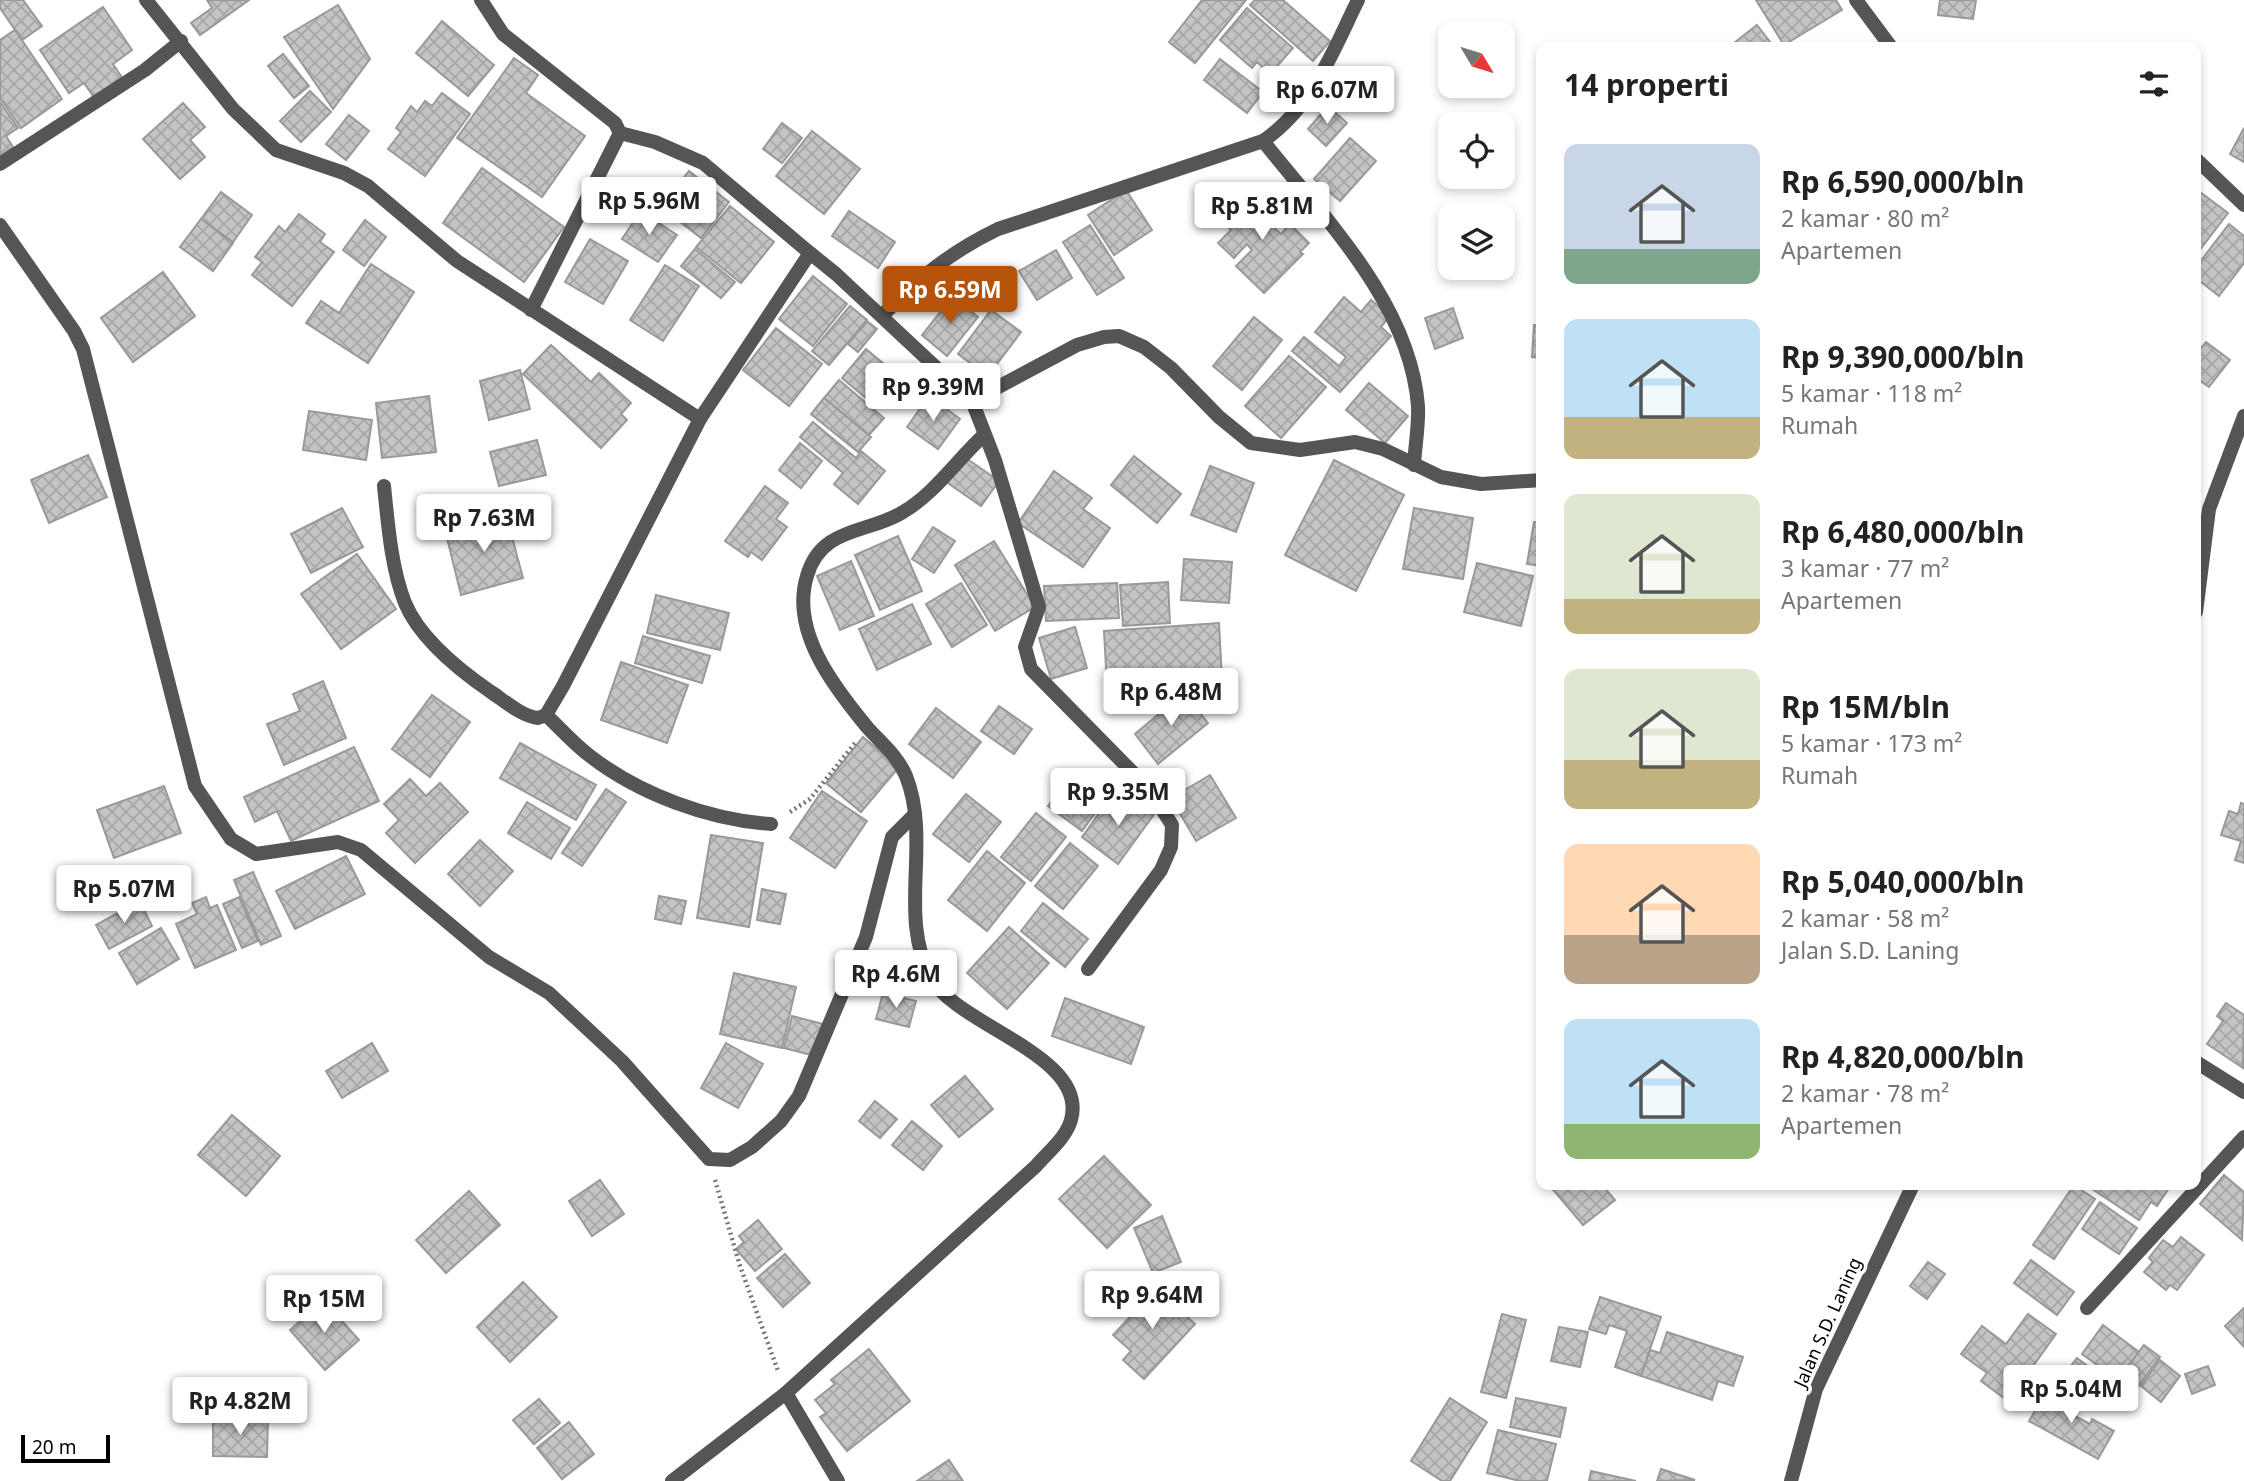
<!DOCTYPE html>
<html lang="id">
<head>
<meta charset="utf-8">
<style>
  body { margin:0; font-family:"Noto Sans",sans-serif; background:#f2f2f2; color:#222; height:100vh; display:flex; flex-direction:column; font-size:26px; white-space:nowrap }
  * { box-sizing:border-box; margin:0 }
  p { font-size:23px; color:#767676 }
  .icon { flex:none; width:38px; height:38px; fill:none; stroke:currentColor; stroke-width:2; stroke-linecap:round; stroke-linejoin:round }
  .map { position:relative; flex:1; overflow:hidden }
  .details { position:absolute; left:1536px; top:42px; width:665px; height:1148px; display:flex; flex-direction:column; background:#fff; border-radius:14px; box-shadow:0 4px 10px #0003 }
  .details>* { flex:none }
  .needle { width:46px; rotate:128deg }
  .tools { position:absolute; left:1438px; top:21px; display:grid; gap:14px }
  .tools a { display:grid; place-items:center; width:77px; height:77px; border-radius:14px; background:#fff; box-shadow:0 4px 10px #0003; font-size:35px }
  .scale { position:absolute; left:21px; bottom:18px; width:89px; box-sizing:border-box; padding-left:7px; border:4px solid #000; border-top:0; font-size:19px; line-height:24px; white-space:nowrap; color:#000; -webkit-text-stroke:5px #fff; paint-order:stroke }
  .price { position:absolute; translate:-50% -60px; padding:0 16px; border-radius:7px; background:#fff; color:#222; font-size:23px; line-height:46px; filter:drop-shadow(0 2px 4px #0008) }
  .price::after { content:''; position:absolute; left:50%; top:42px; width:21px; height:16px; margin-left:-10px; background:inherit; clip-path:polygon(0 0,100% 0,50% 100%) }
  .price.active { background:#b45309; color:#fff }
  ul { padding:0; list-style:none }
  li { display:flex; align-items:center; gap:21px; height:175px; padding:0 28px }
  li span { display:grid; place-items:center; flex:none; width:196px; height:140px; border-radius:14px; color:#555 }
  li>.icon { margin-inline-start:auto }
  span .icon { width:84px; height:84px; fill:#fffc; stroke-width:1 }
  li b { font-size:30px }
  h2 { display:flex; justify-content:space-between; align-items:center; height:84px; padding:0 28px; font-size:30px }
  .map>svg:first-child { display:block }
  .building { fill:url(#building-cross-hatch); stroke:#999; stroke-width:2 }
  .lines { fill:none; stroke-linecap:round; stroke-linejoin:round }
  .path { stroke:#777; stroke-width:4.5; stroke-dasharray:2 3.5; stroke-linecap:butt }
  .minor { stroke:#555; stroke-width:14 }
  .labels { text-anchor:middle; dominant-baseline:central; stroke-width:7; stroke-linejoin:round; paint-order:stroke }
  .street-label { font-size:18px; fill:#000; stroke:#fff }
</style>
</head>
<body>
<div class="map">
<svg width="2244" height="1481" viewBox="0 0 2244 1481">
  <defs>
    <pattern id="building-cross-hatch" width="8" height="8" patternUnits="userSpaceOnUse" patternTransform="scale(1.75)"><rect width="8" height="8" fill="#c4c4c4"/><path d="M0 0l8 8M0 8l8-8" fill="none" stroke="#a7a7a7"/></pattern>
  </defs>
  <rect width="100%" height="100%" fill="#fff"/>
  <g class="building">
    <polygon points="0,0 23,0 42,26 22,40 0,8"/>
    <polygon points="207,0 249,0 200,35 191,23 212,8"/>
    <polygon points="1202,0 1246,0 1195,63 1169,42"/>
    <polygon points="1255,0 1283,0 1330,41 1313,61 1250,5"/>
    <polygon points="1756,0 1836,0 1842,10 1784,45"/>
    <polygon points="1940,0 1976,0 1973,19 1938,15"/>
    <polygon points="338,5 370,59 333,109 284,37"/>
    <polygon points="103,7 132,50 113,64 123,79 95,99 84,83 69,93 40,50"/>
    <polygon points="1247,8 1293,48 1270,74 1257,62 1252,68 1220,40"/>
    <polygon points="442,21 494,65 468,96 416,53"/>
    <polygon points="1757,25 1774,47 1729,47"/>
    <polygon points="15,30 62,99 21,128 0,98 0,40"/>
    <polygon points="283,54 309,86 294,98 268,66"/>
    <polygon points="514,58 538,75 526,93 585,136 542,197 457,138"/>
    <polygon points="1220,59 1263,92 1247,113 1204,80"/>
    <polygon points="310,91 331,112 301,142 280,121"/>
    <polygon points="442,93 470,114 425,176 388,149 401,132 396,128 411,106 417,112 425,101 432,106"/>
    <polygon points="0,102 18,128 6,136 13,147 0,156"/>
    <polygon points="183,103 205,127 190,140 205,157 180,179 143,139"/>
    <polygon points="1328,106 1347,123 1326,146 1308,129"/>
    <polygon points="349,115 369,131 346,160 326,144"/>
    <polygon points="782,123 802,138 782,163 763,149"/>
    <polygon points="2244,128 2244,162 2230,154"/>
    <polygon points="812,131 860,169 824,214 776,176"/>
    <polygon points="1350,138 1376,161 1340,201 1314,179"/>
    <polygon points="482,168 564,227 524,282 443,223"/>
    <polygon points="689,171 729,202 701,238 661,207"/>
    <polygon points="2196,189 2228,213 2196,255"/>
    <polygon points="1126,190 1152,230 1114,255 1088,215"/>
    <polygon points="221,192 252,215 233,242 201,219"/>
    <polygon points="1257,194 1281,216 1272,226 1281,234 1290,224 1309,243 1300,252 1303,254 1264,293 1236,266 1252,250 1247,244 1234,258 1218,243 1231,230 1222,221 1244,200 1248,203"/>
    <polygon points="730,206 774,242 741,283 696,247"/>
    <polygon points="641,211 677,235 658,262 622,239"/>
    <polygon points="849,211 895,242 878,268 832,236"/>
    <polygon points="299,214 325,234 320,242 334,252 292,306 252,275 262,262 255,257 279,226 285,232"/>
    <polygon points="201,219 233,243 213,271 180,247"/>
    <polygon points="365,220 386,237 364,266 343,250"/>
    <polygon points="2229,224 2244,236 2244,263 2219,296 2196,278 2196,267"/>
    <polygon points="1090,225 1124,278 1097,295 1063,242"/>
    <polygon points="590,239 628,261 603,304 565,282"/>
    <polygon points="695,249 735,282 721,298 681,266"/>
    <polygon points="1056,250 1072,278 1037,300 1019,271"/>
    <polygon points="371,264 414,292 368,363 306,323 321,301 339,313"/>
    <polygon points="665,265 699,286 663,341 630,320"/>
    <polygon points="163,272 195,316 133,362 101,318"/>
    <polygon points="813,276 847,304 813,346 779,319"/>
    <polygon points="953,296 978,317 947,356 922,335"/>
    <polygon points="1344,297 1361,312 1371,300 1390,316 1381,327 1391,336 1340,392 1292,351 1304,337 1339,366 1346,357 1315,332"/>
    <polygon points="850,306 867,320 829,365 812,351"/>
    <polygon points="1453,308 1463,338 1435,349 1425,318"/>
    <polygon points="991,310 1021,332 988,376 958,354"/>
    <polygon points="1254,317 1282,340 1242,390 1213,366"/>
    <polygon points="867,321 877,329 858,352 848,344"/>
    <polygon points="1534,325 1542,325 1542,358 1532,357"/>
    <polygon points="776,328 822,364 789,406 743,370"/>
    <polygon points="2206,342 2230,360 2209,387 2196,378 2196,354"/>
    <polygon points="551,345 591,382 599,373 631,403 621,414 627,420 601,448 523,374"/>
    <polygon points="866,349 896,374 872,403 842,378"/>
    <polygon points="1289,356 1326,387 1281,438 1245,406"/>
    <polygon points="520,370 530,409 489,420 480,381"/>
    <polygon points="839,380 884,418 869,435 824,398"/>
    <polygon points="1369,383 1408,416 1385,443 1346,410"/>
    <polygon points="429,396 436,452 382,458 376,403"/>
    <polygon points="929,396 960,419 938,449 907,427"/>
    <polygon points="824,398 871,437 858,452 811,414"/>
    <polygon points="309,411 372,420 366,460 303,450"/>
    <polygon points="813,422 856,458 861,451 885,471 858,504 834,484 843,473 800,437"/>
    <polygon points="537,440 546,475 499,486 490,452"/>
    <polygon points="800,443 822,461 801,488 779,470"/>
    <polygon points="88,455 107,497 49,523 31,480"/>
    <polygon points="963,456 999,481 981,506 945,481"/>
    <polygon points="1134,456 1181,494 1157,523 1111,485"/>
    <polygon points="1334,460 1404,495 1356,591 1285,555"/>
    <polygon points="1210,466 1254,483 1236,532 1191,515"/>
    <polygon points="1054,471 1092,498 1083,509 1110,528 1083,567 1018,523"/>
    <polygon points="765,486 788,503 776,519 787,527 762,560 751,552 748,557 725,541"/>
    <polygon points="342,508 363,547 311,573 291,534"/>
    <polygon points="485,508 490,527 508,522 523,578 461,595 447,538 467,533 462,514"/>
    <polygon points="1414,508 1473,518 1463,579 1403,569"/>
    <polygon points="1534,522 1542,523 1542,566 1527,564"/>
    <polygon points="933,527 955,541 934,573 912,559"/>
    <polygon points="898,536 922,591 880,610 855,555"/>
    <polygon points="994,541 1035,607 995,631 955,565"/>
    <polygon points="357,554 396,609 341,649 301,594"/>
    <polygon points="1184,559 1232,562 1229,603 1181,600"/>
    <polygon points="851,561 874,616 840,630 817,576"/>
    <polygon points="1477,563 1533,576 1521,626 1464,612"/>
    <polygon points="1168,582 1170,623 1123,626 1120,585"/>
    <polygon points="961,583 987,625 952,647 926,604"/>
    <polygon points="1117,583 1119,618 1046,621 1044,586"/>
    <polygon points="656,595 729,613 720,650 647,633"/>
    <polygon points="912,604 931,644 877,670 859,629"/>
    <polygon points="1219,623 1222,679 1107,686 1104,631"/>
    <polygon points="1075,627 1087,668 1051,679 1039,638"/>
    <polygon points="643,636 710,656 702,683 635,663"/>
    <polygon points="621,662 688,685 667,743 601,720"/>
    <polygon points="323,681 346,738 284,765 267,724 300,711 293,694"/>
    <polygon points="1184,693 1208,723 1158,764 1135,734"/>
    <polygon points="432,695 470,722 430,777 392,749"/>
    <polygon points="999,706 1032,729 1014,754 981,731"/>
    <polygon points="936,708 981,742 953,778 909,744"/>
    <polygon points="863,737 899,767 861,812 826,783"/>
    <polygon points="520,743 596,785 576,820 500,778"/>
    <polygon points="354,747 379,801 291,841 277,811 255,822 244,797"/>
    <polygon points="1074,771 1096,787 1089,798 1100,806 1082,831 1048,806"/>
    <polygon points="1210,775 1236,818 1196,841 1171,798"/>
    <polygon points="410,779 426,796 440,783 468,812 415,863 386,833 399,820 384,804"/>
    <polygon points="164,786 181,833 114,858 97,810"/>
    <polygon points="606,789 626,802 582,866 562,853"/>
    <polygon points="822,791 867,821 835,868 790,838"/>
    <polygon points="966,794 1001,822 969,862 933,834"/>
    <polygon points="1132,796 1155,813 1118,864 1082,837 1108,801 1121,810"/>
    <polygon points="527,802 570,828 551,859 508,833"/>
    <polygon points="2241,803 2244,804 2244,863 2235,860 2241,841 2221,835 2229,811 2238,814"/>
    <polygon points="1036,813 1066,837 1031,881 1001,857"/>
    <polygon points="711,835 763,843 749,927 697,918"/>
    <polygon points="480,840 513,871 480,906 448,874"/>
    <polygon points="1070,843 1098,866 1063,909 1035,886"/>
    <polygon points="987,851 1025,883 987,931 948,900"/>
    <polygon points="346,856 365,894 295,929 276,891"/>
    <polygon points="253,872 281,936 261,945 234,880"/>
    <polygon points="762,889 786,894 780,924 757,920"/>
    <polygon points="659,896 686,901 681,924 655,919"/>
    <polygon points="206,897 210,908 217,905 236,950 195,968 176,924 197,914 192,903"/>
    <polygon points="239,897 258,941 242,948 223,904"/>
    <polygon points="140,901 152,926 109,949 96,925"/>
    <polygon points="1043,903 1088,939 1065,967 1021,931"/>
    <polygon points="1009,927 1049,963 1007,1009 967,973"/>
    <polygon points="161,928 179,959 137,984 119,953"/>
    <polygon points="734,973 796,987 782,1048 720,1034"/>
    <polygon points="883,993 916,1001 909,1027 876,1019"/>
    <polygon points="1065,998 1144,1027 1131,1064 1052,1036"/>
    <polygon points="2226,1003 2244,1015 2243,1068 2207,1044 2223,1021 2217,1016"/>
    <polygon points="792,1016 823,1024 815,1056 784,1048"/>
    <polygon points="372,1043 388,1071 342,1098 326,1071"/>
    <polygon points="726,1043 763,1064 738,1108 701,1088"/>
    <polygon points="965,1076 993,1109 959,1137 931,1105"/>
    <polygon points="875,1101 897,1119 880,1138 859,1121"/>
    <polygon points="232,1115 280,1156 246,1196 198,1155"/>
    <polygon points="912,1121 942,1146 923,1170 892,1145"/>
    <polygon points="1104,1156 1151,1205 1107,1248 1059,1199"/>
    <polygon points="2224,1175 2244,1192 2242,1240 2200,1204"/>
    <polygon points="600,1180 624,1214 592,1236 569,1201"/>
    <polygon points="1549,1185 1602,1185 1615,1200 1583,1225"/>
    <polygon points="2074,1185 2095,1199 2054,1259 2033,1245"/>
    <polygon points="2094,1185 2164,1185 2169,1188 2157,1206 2151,1202 2139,1220 2092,1189"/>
    <polygon points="469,1191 500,1225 446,1273 416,1240"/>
    <polygon points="2100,1202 2137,1228 2119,1254 2082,1229"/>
    <polygon points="1162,1216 1181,1262 1153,1273 1134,1228"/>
    <polygon points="758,1220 782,1249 755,1271 736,1249 744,1242 739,1236"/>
    <polygon points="2181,1237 2204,1255 2177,1290 2170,1285 2166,1290 2144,1272 2153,1262 2149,1258 2163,1240 2173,1247"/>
    <polygon points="785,1254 810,1283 783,1307 757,1278"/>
    <polygon points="2031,1260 2074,1292 2057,1315 2014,1283"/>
    <polygon points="1928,1262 1945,1274 1927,1299 1910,1286"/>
    <polygon points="523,1282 557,1317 510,1362 477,1327"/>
    <polygon points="1151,1284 1195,1324 1144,1379 1123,1360 1131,1351 1113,1335 1130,1317 1125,1312"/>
    <polygon points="1600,1297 1661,1317 1641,1376 1615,1367 1627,1331 1609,1325 1606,1334 1589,1329"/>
    <polygon points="323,1300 359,1340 325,1370 290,1330"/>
    <polygon points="2244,1308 2244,1347 2225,1326"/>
    <polygon points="1502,1314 1526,1320 1506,1398 1481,1392"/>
    <polygon points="2028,1314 2056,1334 2008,1401 1981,1381 1987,1373 1961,1354 1982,1326 2006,1344"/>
    <polygon points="2103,1325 2139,1352 2118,1380 2082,1354"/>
    <polygon points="1559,1327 1588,1332 1580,1367 1551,1361"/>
    <polygon points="1667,1332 1743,1357 1733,1386 1718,1381 1712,1400 1641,1376 1650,1350 1660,1353"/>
    <polygon points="2144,1345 2160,1357 2134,1392 2118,1380"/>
    <polygon points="869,1349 910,1401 847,1451 820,1417 826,1413 815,1400 835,1384 831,1380"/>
    <polygon points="2077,1358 2114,1386 2102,1402 2064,1375"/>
    <polygon points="2160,1360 2180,1376 2161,1402 2141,1386"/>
    <polygon points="2208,1366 2215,1385 2192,1394 2185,1374"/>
    <polygon points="2047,1390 2074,1405 2069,1413 2090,1424 2092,1419 2114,1431 2098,1459 2029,1421"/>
    <polygon points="1450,1398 1487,1422 1450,1481 1442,1481 1411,1461"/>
    <polygon points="1516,1398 1566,1408 1560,1437 1510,1427"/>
    <polygon points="539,1399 560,1423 534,1444 513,1420"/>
    <polygon points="213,1417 268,1418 267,1457 213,1456"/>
    <polygon points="569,1422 594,1454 562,1479 537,1448"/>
    <polygon points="1498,1430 1556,1444 1547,1481 1520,1481 1487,1473"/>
    <polygon points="949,1460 963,1481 917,1481"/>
    <polygon points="1661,1469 1695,1480 1657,1481"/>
    <polygon points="1591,1471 1636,1481 1589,1481"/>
  </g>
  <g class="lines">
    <g class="path">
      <polyline points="790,812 810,799 855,743"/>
      <polyline points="715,1180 740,1266 778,1371"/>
    </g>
    <g class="minor">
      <path d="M146,0L233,109L276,150L344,173L368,186L457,261L700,419L563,686L546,715L538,718C521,716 505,701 491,692C459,670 420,639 405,603C391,567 388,524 384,486"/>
      <polyline points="481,0 503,34 615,123 620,133 531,310"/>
      <polyline points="1856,0 1891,47"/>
      <polyline points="620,133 655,142 703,163 810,253"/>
      <path d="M1263,141C1324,218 1410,303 1418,406C1419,425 1415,446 1414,465"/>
      <polyline points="2196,159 2244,205"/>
      <polyline points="0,164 145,70 181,41"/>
      <polyline points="0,225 74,331 83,349 195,786 231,839 256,854 338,842 361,850 489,957 549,993 622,1061 709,1159 730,1160 752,1147 781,1121 799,1096 866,937 892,837 915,814"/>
      <path d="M882,316C919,278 950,252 998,229L1263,141C1312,108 1333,51 1358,0"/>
      <polyline points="972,401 1077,345 1104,337 1119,336 1144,347 1171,368 1219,417 1251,443 1300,450 1355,442 1383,449 1441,477 1481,484 1542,480"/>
      <polyline points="700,419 810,253 836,274 972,401 995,460 1039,607 1025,647 1031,669 1149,789 1172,825 1171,847 1161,870 1088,969"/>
      <polyline points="2196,612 2209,509 2244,416"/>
      <path d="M546,715C560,728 574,744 590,756C639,794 709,820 771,824"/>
      <polyline points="2196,1062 2244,1092"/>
      <polyline points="2087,1308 2244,1137"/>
      <polyline points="786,1393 838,1481"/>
      <path d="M672,1481L786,1393L1036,1166C1048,1152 1066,1138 1071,1120C1089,1055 957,1026 931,978C897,915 932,842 906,776C897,755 881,743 867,727C834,687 790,631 807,576C821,526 868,534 903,512C934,494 957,460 983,436"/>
      <polyline points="1791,1481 1816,1389 1913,1185"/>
    </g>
  </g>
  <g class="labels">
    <g class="street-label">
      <text transform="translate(1827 1322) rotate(-66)">Jalan S.D. Laning</text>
    </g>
  </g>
</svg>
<div class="tools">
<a><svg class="needle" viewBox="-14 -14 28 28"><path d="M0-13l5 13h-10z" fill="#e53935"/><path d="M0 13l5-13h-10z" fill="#767676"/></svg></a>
<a><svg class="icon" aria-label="locate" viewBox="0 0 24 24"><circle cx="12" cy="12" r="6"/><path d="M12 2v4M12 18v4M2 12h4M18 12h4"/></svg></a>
<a><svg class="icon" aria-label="layers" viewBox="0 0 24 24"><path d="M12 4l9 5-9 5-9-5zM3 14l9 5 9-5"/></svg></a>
</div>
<div class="scale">20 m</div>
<b class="price" style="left:1327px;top:126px">Rp 6.07M</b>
<b class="price" style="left:649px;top:237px">Rp 5.96M</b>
<b class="price" style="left:1262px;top:242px">Rp 5.81M</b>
<b class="price active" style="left:950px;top:326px">Rp 6.59M</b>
<b class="price" style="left:933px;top:423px">Rp 9.39M</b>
<b class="price" style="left:484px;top:554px">Rp 7.63M</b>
<b class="price" style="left:1171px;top:728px">Rp 6.48M</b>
<b class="price" style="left:1118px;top:828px">Rp 9.35M</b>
<b class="price" style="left:124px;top:925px">Rp 5.07M</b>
<b class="price" style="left:896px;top:1010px">Rp 4.6M</b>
<b class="price" style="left:1152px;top:1331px">Rp 9.64M</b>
<b class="price" style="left:324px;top:1335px">Rp 15M</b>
<b class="price" style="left:2071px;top:1425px">Rp 5.04M</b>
<b class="price" style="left:240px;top:1437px">Rp 4.82M</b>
<section class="details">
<h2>14 properti<svg class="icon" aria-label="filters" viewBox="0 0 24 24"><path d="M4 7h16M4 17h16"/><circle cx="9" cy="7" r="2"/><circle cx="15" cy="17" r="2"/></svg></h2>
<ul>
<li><span style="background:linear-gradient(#c9d6e8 75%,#7fa58c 0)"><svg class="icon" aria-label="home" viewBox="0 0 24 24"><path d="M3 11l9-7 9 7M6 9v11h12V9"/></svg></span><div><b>Rp 6,590,000/bln</b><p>2 kamar · 80 m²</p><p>Apartemen</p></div></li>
<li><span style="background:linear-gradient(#bfe0f5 70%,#c2b280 0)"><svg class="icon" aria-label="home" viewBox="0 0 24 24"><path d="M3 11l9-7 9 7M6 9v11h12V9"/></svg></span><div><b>Rp 9,390,000/bln</b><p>5 kamar · 118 m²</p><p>Rumah</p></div></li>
<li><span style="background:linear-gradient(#dfe7d0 75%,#c2b280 0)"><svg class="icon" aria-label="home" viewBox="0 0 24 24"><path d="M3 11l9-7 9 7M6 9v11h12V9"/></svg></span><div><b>Rp 6,480,000/bln</b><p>3 kamar · 77 m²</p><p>Apartemen</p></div></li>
<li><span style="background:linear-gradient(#dfe7d0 65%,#c2b280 0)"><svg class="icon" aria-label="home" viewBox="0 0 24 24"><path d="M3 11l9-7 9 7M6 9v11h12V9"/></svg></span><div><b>Rp 15M/bln</b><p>5 kamar · 173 m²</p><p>Rumah</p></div></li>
<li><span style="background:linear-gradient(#ffd9b3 65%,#b9a48a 0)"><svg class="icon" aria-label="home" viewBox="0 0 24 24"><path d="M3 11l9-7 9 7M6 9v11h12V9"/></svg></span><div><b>Rp 5,040,000/bln</b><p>2 kamar · 58 m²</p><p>Jalan S.D. Laning</p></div></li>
<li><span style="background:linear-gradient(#bfe0f5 75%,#8fb573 0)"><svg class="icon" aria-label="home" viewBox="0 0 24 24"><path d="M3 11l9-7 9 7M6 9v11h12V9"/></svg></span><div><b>Rp 4,820,000/bln</b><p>2 kamar · 78 m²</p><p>Apartemen</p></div></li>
</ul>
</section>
</div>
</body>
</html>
